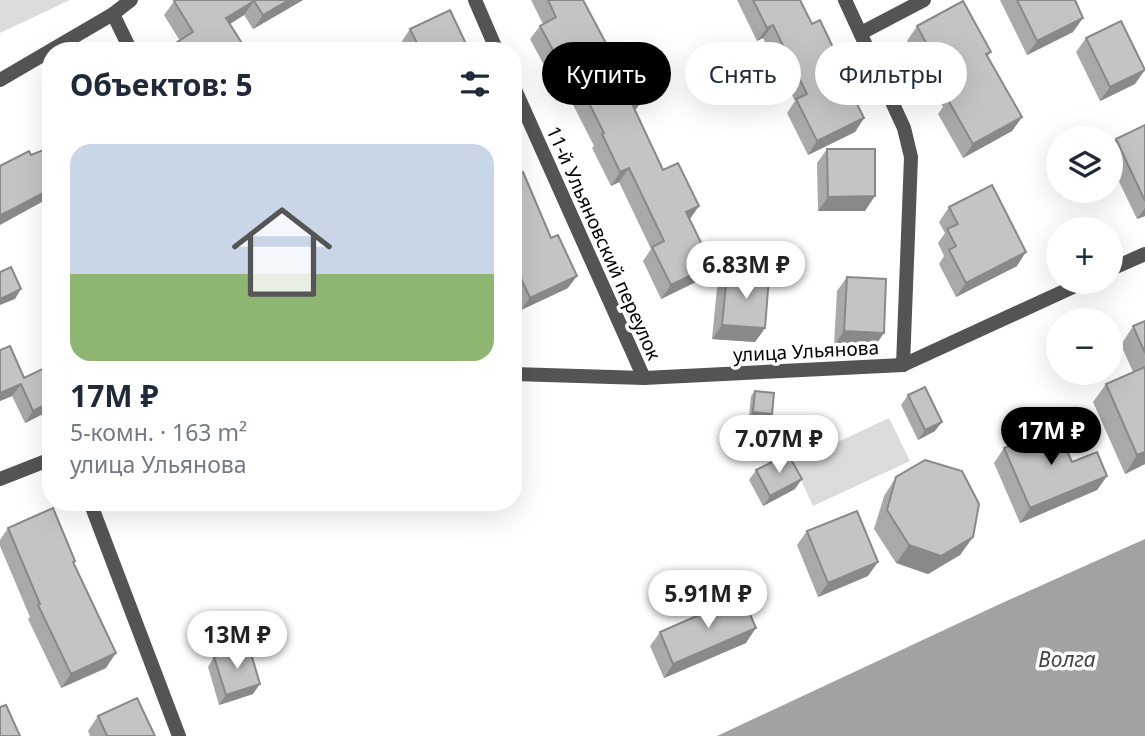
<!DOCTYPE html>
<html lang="ru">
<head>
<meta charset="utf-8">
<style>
  body { margin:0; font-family:"Noto Sans",sans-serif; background:#f2f2f3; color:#1f2937; height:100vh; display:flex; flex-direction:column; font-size:26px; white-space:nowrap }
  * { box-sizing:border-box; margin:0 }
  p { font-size:23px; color:#747a83 }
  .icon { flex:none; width:38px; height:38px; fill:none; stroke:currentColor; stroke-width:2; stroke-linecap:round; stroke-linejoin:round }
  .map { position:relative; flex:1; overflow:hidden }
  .panel { position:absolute; left:42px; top:42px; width:480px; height:469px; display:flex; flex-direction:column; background:#fff; border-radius:28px; box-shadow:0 7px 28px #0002 }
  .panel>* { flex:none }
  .guide { position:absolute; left:542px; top:42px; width:497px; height:63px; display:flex; gap:14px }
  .fabs { position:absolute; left:1046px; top:126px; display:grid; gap:14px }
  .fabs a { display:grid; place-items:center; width:77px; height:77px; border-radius:50%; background:#fff; box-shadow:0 7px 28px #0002; font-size:35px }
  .price { position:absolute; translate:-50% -60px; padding:0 16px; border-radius:24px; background:#fff; color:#222; font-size:23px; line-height:46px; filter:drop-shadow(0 2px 4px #0008) }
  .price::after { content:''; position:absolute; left:50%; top:42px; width:21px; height:16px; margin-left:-10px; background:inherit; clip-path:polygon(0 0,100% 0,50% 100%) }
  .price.on { background:#000; color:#fff }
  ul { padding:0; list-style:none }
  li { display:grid; align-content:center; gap:14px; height:371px; padding:0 28px }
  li+li { border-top:2px solid #e0e1e3 }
  li span { display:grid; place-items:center; height:217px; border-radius:21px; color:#555 }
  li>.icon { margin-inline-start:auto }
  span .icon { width:126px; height:126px; fill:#fffc; stroke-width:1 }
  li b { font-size:30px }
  h2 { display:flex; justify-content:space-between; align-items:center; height:84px; padding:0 28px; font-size:30px }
  .tag { padding:0 24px; border-radius:32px; background:#fff; box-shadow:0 7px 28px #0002; font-size:24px; line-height:63px }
  .tag.on { background:#000; color:#fff }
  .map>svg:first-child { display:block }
  .green { fill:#dbdbdb }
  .water { fill:#a2a2a2 }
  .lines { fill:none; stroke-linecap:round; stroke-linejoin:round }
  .minor { stroke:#545454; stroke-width:14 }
  .wall { fill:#a9a9a9 }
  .shaded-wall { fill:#898989 }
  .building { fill:#c4c4c4; stroke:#898989; stroke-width:2 }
  .labels { text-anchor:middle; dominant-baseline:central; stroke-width:7; stroke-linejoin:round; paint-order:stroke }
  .street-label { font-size:19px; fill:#000; stroke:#fff }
  .water-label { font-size:21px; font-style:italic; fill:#434343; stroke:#fff }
</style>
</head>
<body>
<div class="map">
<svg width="1145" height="736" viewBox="0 0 1145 736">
  <rect width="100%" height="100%" fill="#fff"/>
  <g class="green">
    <polygon points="0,0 70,0 0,33"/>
    <polygon points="889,418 910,461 813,506 793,463"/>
  </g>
  <polygon class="water" points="1145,539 1145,736 717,736 1002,603"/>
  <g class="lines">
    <g class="minor">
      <polyline points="475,0 497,51"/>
      <polyline points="845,0 904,128 911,157 903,365"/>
      <polyline points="113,14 131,51"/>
      <polyline points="861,33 924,0"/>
      <polyline points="0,80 113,14 131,0"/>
      <polyline points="513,85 644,378"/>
      <polyline points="1111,269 1145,254"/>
      <polyline points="513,374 644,378 903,365 1084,282"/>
      <polyline points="0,479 51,459"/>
      <polyline points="90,502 179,736"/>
    </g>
  </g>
  <g class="wall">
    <polygon points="175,0 303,0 253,29 244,15 230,24 245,48 243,51 170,51 174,44 180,41 164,15"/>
    <polygon points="531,0 583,0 663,170 699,206 690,219 702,279 661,299 643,261 651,249 619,182 611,186 592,148 594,146 559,77 552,80 530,39 540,26 543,24"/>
    <polygon points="737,0 800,0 812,24 840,62 838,66 864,118 855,132 808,155 787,113 795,101 763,38 757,41"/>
    <polygon points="1000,0 1075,0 1073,32 1027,55"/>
    <polygon points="917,26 991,52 988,56 1022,117 1012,131 963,158 938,114 943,107 907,41"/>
    <polygon points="410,29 464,51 407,51 402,41"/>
    <polygon points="1086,38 1135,84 1100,101 1076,52"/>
    <polygon points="1145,125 1145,216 1137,219 1111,165 1111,145 1116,139"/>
    <polygon points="827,149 865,211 818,211 817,163"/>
    <polygon points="513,174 568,288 521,310 513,291"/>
    <polygon points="949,207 1017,266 956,297 939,264 944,256 938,243 945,233 939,222"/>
    <polygon points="727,274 765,328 755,342 712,339 717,288"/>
    <polygon points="847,277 884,333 874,347 834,345 837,291"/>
    <polygon points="1145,321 1145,464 1125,474 1093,402 1106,384 1133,372 1121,345 1133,326"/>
    <polygon points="0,350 51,410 25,423 12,396 0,401"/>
    <polygon points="755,391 772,414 769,419 749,417 751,396"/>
    <polygon points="908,395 935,431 918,440 901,405"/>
    <polygon points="1004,448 1072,462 1107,476 1097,490 1020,523 994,463"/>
    <polygon points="756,470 795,489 763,506 749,480"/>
    <polygon points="896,477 973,537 960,555 928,574 896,563 874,529 884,496"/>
    <polygon points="8,528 75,561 74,563 106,668 61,688 28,619 30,617 0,546 0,540"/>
    <polygon points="807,531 868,576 818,597 797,545"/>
    <polygon points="660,632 746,643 664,678 650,646"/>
    <polygon points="214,657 253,694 219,705 208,667"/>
    <polygon points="98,716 155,736 90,736 88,731"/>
  </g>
  <g class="shaded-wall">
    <polygon points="289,0 303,0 253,29 263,15"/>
    <polygon points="254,1 244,15 216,33 226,18"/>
    <polygon points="1083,18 1073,32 1027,55 1037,41"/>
    <polygon points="773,25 763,38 757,41 767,28"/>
    <polygon points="569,63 559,77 552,80 562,67"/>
    <polygon points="1145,70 1135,84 1100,101 1110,87"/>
    <polygon points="644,98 634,112 632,104"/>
    <polygon points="1022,117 1012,131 963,158 973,144"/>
    <polygon points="864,118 855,132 808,155 817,141"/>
    <polygon points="629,168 619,182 611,186 620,172"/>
    <polygon points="51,189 51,197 0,225 0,215"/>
    <polygon points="875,196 865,211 818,211 828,197"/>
    <polygon points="699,206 689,220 686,212"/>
    <polygon points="1145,208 1145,216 1137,219"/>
    <polygon points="1026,252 1017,266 956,297 966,283"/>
    <polygon points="712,265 702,279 661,299 671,285"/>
    <polygon points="577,276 568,288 521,310 530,298"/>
    <polygon points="21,289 15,299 0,305 0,299"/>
    <polygon points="722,325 765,328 755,342 712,339"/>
    <polygon points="844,331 884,333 874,347 834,345"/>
    <polygon points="21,384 12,396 0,401 0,393"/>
    <polygon points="51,402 51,410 25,423 33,411"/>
    <polygon points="753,412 772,414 769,419 749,417"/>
    <polygon points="942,422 935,431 918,440 925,430"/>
    <polygon points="1145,452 1145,464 1125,474 1137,455"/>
    <polygon points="1107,476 1097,490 1020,523 1030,508"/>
    <polygon points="802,479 795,489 763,506 770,496"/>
    <polygon points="973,537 960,555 928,574 896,563 909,545"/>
    <polygon points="878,562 868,576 818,597 828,583"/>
    <polygon points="756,628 746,643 664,678 673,664"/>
    <polygon points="116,653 106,668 61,688 71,674"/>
    <polygon points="260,684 253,694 219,705 226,695"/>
  </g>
  <g class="building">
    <polygon points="175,0 289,0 263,15 254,1 226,18 245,48 241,51 179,51 174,44 193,32 174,1"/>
    <polygon points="548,0 583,0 617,64 625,61 644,98 632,104 663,170 678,163 699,206 686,212 712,265 671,285 652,247 664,241 629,168 620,172 602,134 604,133 569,63 562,67 540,26 556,17"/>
    <polygon points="753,0 800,0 812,24 820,20 840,62 837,64 864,118 817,141 796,99 807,94 773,25 767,28"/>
    <polygon points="1017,0 1075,0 1083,18 1037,41"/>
    <polygon points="963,1 991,52 986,54 1022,117 973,144 948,100 955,96 917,26"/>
    <polygon points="450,10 467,46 461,49 462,51 421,51 410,29"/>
    <polygon points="1121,21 1145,70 1110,87 1086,38"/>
    <polygon points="1145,125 1145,201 1116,139"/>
    <polygon points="51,147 51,189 11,210 0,215 0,166 29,151 31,155"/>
    <polygon points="827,149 875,149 875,196 828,197"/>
    <polygon points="523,172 551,238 558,235 577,276 530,298 513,261 513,174 514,176"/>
    <polygon points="992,185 1026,252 966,283 949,250 956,246 947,229 958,224 949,207"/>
    <polygon points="11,267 21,289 0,299 0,272"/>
    <polygon points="727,274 769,277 765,328 722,325"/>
    <polygon points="847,277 886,279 884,333 844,331"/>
    <polygon points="1145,321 1145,353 1133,326"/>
    <polygon points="10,346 24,378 51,365 51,402 33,411 21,384 0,393 0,350"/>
    <polygon points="1145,367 1145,452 1137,455 1106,384"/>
    <polygon points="925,387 942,422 925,430 908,395"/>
    <polygon points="755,391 774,393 772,414 753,412"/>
    <polygon points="1056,426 1072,462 1097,452 1107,476 1030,508 1004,448"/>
    <polygon points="788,454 802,479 770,496 756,470"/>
    <polygon points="925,460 962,471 979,504 973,537 941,556 909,545 887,510 896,477"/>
    <polygon points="53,508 75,561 73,562 116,653 71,674 38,605 40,604 8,528"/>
    <polygon points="857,511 878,562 828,583 807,531"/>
    <polygon points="742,596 756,628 673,664 660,632"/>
    <polygon points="249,647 260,684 226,695 214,657"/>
    <polygon points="137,698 155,736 107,736 98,716"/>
    <polygon points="6,705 20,736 0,736 0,707"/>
  </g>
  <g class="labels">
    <g class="street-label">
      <text transform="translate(604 243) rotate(66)">11-й Ульяновский переулок</text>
      <text transform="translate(806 351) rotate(-3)">улица Ульянова</text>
    </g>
    <g class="water-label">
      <text x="1067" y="659">Волга</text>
    </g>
  </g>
</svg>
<div class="fabs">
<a><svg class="icon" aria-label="layers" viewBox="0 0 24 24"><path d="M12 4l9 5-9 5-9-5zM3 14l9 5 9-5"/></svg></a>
<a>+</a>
<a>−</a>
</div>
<b class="price" style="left:746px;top:301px">6.83M ₽</b>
<b class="price on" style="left:1051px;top:467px">17M ₽</b>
<b class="price" style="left:779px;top:475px">7.07M ₽</b>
<b class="price" style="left:708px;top:630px">5.91M ₽</b>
<b class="price" style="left:237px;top:671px">13M ₽</b>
<div class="guide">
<a class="tag on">Купить</a>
<a class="tag">Снять</a>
<a class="tag">Фильтры</a>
</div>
<section class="panel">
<h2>Объектов: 5<svg class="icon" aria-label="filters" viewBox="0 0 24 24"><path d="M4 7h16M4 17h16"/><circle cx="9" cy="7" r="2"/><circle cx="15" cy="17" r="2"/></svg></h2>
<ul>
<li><span style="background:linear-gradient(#c9d6e8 60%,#8fb573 0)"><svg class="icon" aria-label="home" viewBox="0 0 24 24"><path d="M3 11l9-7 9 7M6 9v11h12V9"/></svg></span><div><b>17M ₽</b><p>5-комн. · 163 m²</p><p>улица Ульянова</p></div></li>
</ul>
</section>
</div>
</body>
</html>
